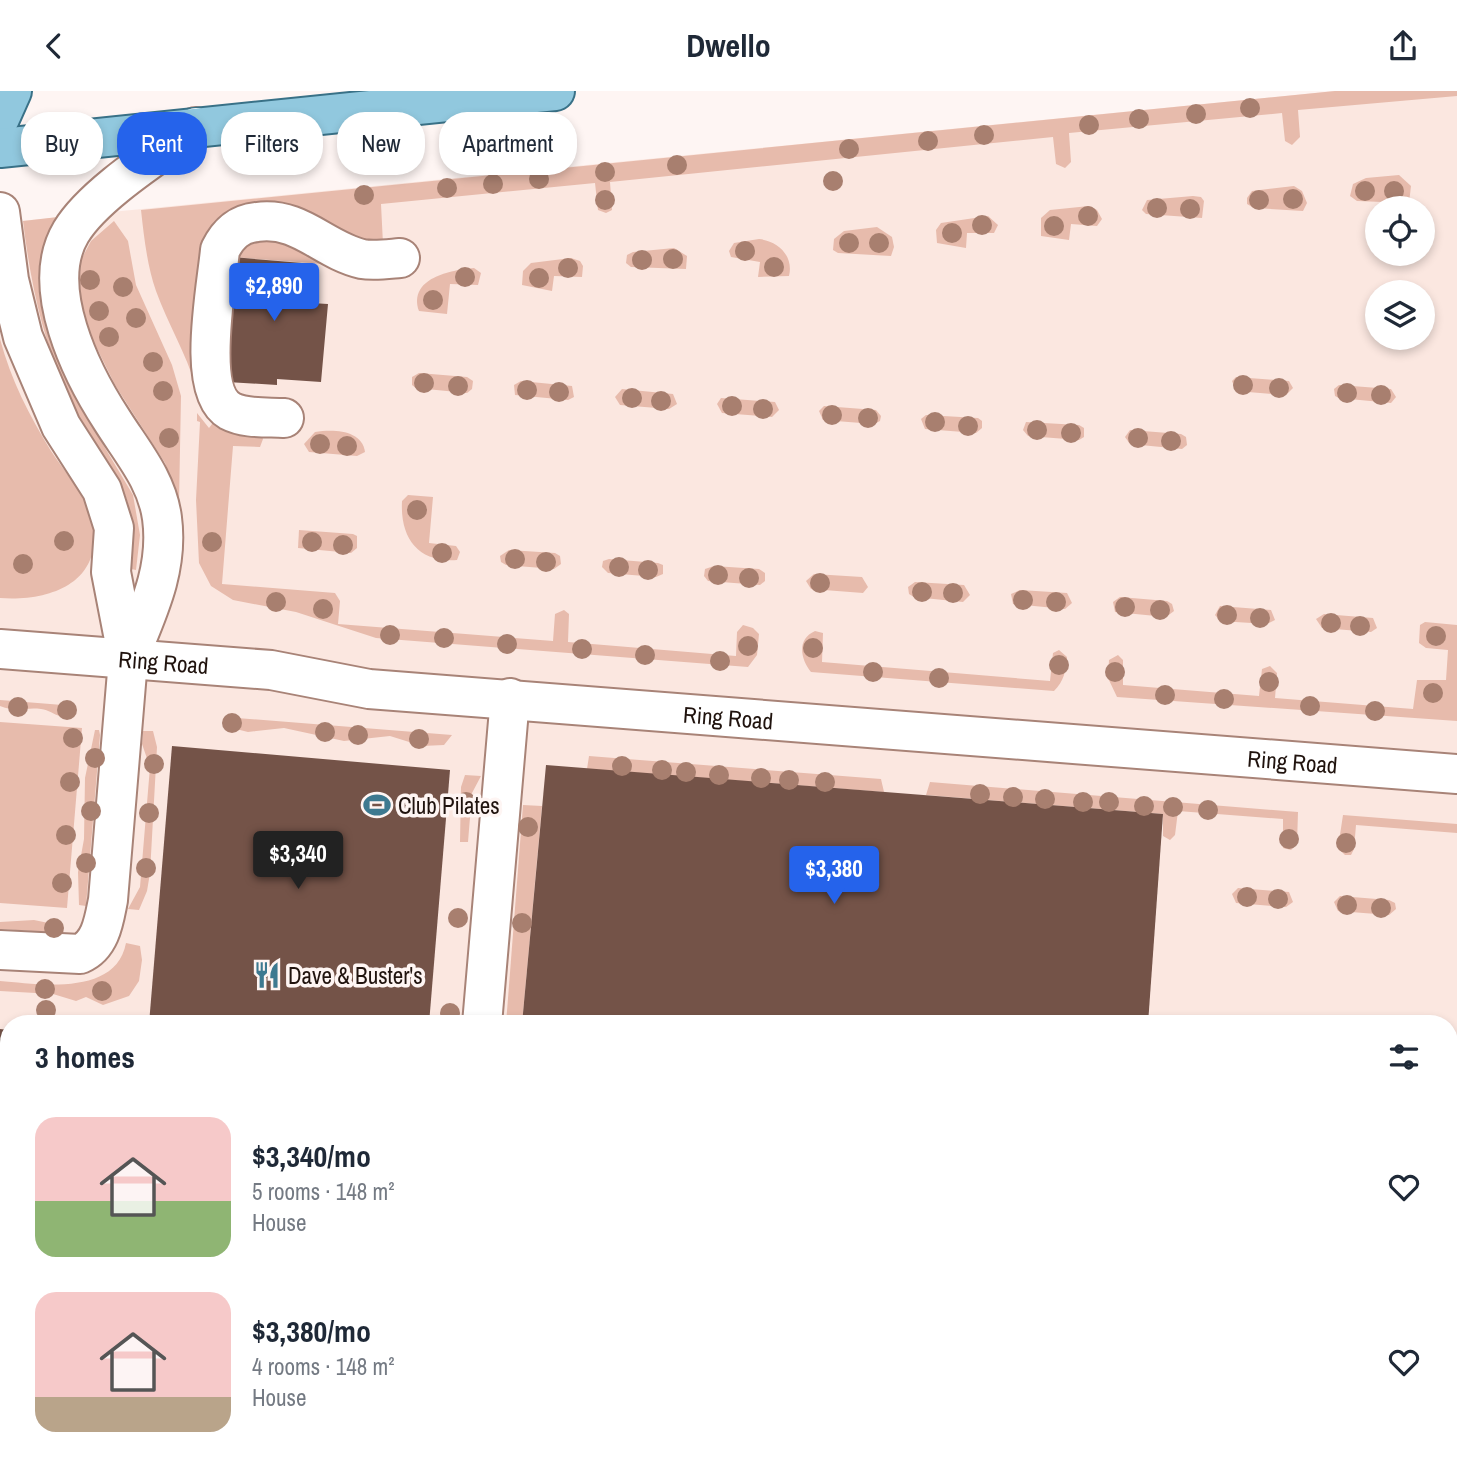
<!DOCTYPE html>
<html lang="en">
<head>
<meta charset="utf-8">
<style>
  body { margin:0; font-family:"Archivo Narrow",sans-serif; background:#f6f6f7; color:#1f2937; height:100vh; display:flex; flex-direction:column; font-size:26px; white-space:nowrap }
  * { box-sizing:border-box; margin:0 }
  p { font-size:23px; color:#747a83 }
  .icon { flex:none; width:38px; height:38px; fill:none; stroke:currentColor; stroke-width:2; stroke-linecap:round; stroke-linejoin:round }
  .map { position:relative; flex:1; overflow:hidden }
  .details { position:absolute; left:0px; top:924px; width:1458px; height:448px; display:flex; flex-direction:column; background:#fff; border-radius:28px 28px 0 0; box-shadow:0 4px 10px #0003 }
  .details>* { flex:none }
  .banner { position:absolute; left:21px; top:21px; width:700px; height:63px; display:flex; gap:14px }
  .controls { position:absolute; left:1365px; top:105px; display:grid; gap:14px }
  .controls a { display:grid; place-items:center; width:70px; height:70px; border-radius:50%; background:#fff; box-shadow:0 4px 10px #0003; font-size:35px }
  .price { position:absolute; translate:-50% -60px; padding:0 16px; border-radius:7px; background:#2563eb; color:#fff; font-size:23px; line-height:46px; filter:drop-shadow(0 2px 4px #0008) }
  .price::after { content:''; position:absolute; left:50%; top:42px; width:21px; height:16px; margin-left:-10px; background:inherit; clip-path:polygon(0 0,100% 0,50% 100%) }
  .price.on { background:#222; color:#fff }
  ul { padding:0; list-style:none }
  li { display:flex; align-items:center; gap:21px; height:175px; padding:0 35px }
  li span { display:grid; place-items:center; flex:none; width:196px; height:140px; border-radius:21px; color:#555 }
  li>.icon { margin-inline-start:auto }
  span .icon { width:84px; height:84px; fill:#fffc; stroke-width:1 }
  li b { font-size:30px }
  h2 { display:flex; justify-content:space-between; align-items:center; height:84px; padding:0 35px; font-size:30px }
  .tag { padding:0 24px; border-radius:28px; background:#fff; box-shadow:0 4px 10px #0003; font-size:24px; line-height:63px }
  .tag.on { background:#2563eb; color:#fff }
  header { display:flex; justify-content:space-between; align-items:center; height:91px; padding:0 35px; background:#fff; font-size:32px; font-weight:700 }
  .map>svg:first-child { display:block }
  .built { fill:#fbe7e0; fill-rule:evenodd }
  .green { fill:#e7bbac }
  .building { fill:#745348 }
  .lines { fill:none; stroke-linecap:round; stroke-linejoin:round }
  .minor-casing { stroke:#a88377; stroke-width:42 }
  .major-casing { stroke:#397187; stroke-width:42 }
  .minor { stroke:#fff; stroke-width:38 }
  .major { stroke:#91c8de; stroke-width:38 }
  .tree { fill:#a87f6f }
  .labels { text-anchor:middle; dominant-baseline:central; stroke-width:7; stroke-linejoin:round; paint-order:stroke }
  .street-label { font-size:23px; fill:#20130e; stroke:#fef5f3 }
  .poi-label { font-size:23px; fill:#20130e; stroke:#fef5f3; text-anchor:start }
</style>
</head>
<body>
<header><svg class="icon" aria-label="back" viewBox="0 0 24 24"><path d="M15 5l-7 7 7 7"/></svg>Dwello<svg class="icon" aria-label="share" viewBox="0 0 24 24"><path d="M12 15V3M7 8l5-5 5 5M5 13v7h14v-7"/></svg></header>
<div class="map">
<svg width="1457" height="1372" viewBox="0 0 1457 1372">
  <rect width="100%" height="100%" fill="#fef5f3"/>
  <path class="built" d="M1335,0H1457V1372H0V132ZM1377,117H1423V163H1377ZM1377,201H1423V247H1377ZM9,933H1449V1363H9Z"/>
  <g class="green">
    <path d="M1335,0H1457V5L1298,19L1300,46L1292,54L1285,50L1282,22L1069,42L1071,71L1065,77L1056,73L1053,46L610,91L612,119L606,122L598,119L595,92L381,113L383,153L248,120L196,296C186,262 168,233 156,200C147,174 144,146 141,119Z"/>
    <polygon points="1399,84 1411,95 1409,112 1357,110 1350,105 1353,93 1366,87"/>
    <polygon points="1294,95 1302,100 1307,112 1303,120 1254,117 1247,113 1247,107 1252,100"/>
    <polygon points="1193,105 1201,106 1204,110 1202,127 1146,123 1142,119 1147,109"/>
    <polygon points="1089,115 1097,119 1102,128 1097,135 1071,133 1069,149 1041,145 1041,127 1050,119"/>
    <polygon points="988,125 998,134 994,142 967,142 966,157 937,152 936,139 941,132"/>
    <path d="M58,126L60,271L73,303L133,404L140,444L136,479L131,478C143,390 99,372 67,301C42,248 30,188 23,130Z"/>
    <polygon points="114,130 128,150 136,194 172,274 181,305 179,411 165,372 115,294 84,231 79,217 74,168 82,167 91,150"/>
    <polygon points="877,136 892,146 894,156 891,165 838,162 833,159 834,148 844,140"/>
    <polygon points="283,142 324,173 232,166 239,150"/>
    <path d="M759,148C778,150 794,165 789,185L758,186L760,171L731,166L729,160L734,152Z"/>
    <polygon points="674,157 687,165 686,178 631,176 626,172 627,164 633,161"/>
    <polygon points="571,167 580,170 583,175 582,186 554,185 552,200 522,194 523,180 531,172"/>
    <path d="M474,177L481,182L478,194L450,193L447,223L419,220C408,187 451,179 474,177Z"/>
    <path d="M0,248C11,289 29,324 51,360C64,380 83,401 90,424C109,489 53,511 0,507Z"/>
    <polygon points="419,282 467,286 473,290 472,298 467,302 416,297 412,294 412,286"/>
    <polygon points="1236,286 1289,290 1293,297 1286,304 1236,300 1232,290"/>
    <polygon points="521,290 572,295 574,306 568,309 515,304 514,294"/>
    <polygon points="1339,294 1391,298 1396,306 1391,312 1339,307 1335,305 1334,298"/>
    <polygon points="622,298 673,303 677,313 669,318 620,314 615,306"/>
    <polygon points="721,307 775,311 779,319 772,326 722,322 717,313"/>
    <polygon points="824,315 876,319 881,325 880,330 874,333 823,329 819,320"/>
    <polygon points="197,322 209,337 215,329 261,344 263,348 260,356 233,355 222,493 335,502 340,510 338,533 553,550 555,523 564,519 569,523 568,551 736,565 737,541 743,534 753,537 759,543 757,564 748,576 376,547 296,521 233,509 211,495 199,472 196,409 200,331 197,330"/>
    <polygon points="926,324 978,327 982,330 982,337 976,342 925,338 921,328"/>
    <polygon points="1026,331 1079,334 1084,337 1084,346 1079,349 1028,345 1023,339"/>
    <polygon points="1130,339 1181,343 1186,346 1187,354 1182,358 1130,353 1125,346"/>
    <path d="M315,341C334,338 362,339 365,361L357,365L309,361L304,353Z"/>
    <path d="M408,404L433,406L429,452L456,455L460,461L457,469C418,472 400,447 402,410Z"/>
    <polygon points="299,439 353,443 357,445 357,457 351,462 298,457"/>
    <polygon points="509,459 555,462 560,465 561,473 554,478 506,474 501,471 500,465"/>
    <polygon points="609,468 658,472 663,474 663,483 656,486 608,482 602,476 603,470"/>
    <polygon points="714,475 759,478 765,482 765,490 760,494 708,490 704,485 705,478"/>
    <polygon points="814,483 862,486 868,496 863,502 811,498 806,490"/>
    <polygon points="915,491 964,494 970,504 963,511 914,506 909,503 908,496"/>
    <polygon points="1020,499 1067,502 1072,512 1065,518 1013,513 1011,503"/>
    <polygon points="1120,506 1167,510 1172,513 1174,520 1166,526 1115,521 1113,511"/>
    <polygon points="1220,515 1271,519 1275,529 1267,533 1220,530 1215,524"/>
    <polygon points="1324,523 1373,527 1377,537 1371,541 1322,537 1316,528"/>
    <polygon points="1425,531 1457,534 1457,630 1117,606 1108,587 1109,569 1118,564 1123,569 1123,594 1259,605 1262,578 1270,575 1277,582 1275,607 1413,618 1417,589 1446,589 1448,559 1426,557 1419,552 1420,534"/>
    <path d="M815,540L823,542L822,571L1050,590L1053,562L1059,559L1067,566C1066,580 1064,590 1054,600L811,581C800,567 797,548 815,540Z"/>
    <path d="M0,609L75,615V620L62,626C53,623 49,619 41,618C24,616 18,622 0,615Z"/>
    <polygon points="224,626 452,644 444,654 422,655 390,645 344,650 284,637 248,641 224,635"/>
    <polygon points="0,631 82,637 67,817 0,812"/>
    <polygon points="95,639 99,639 100,644 86,815 79,814 78,781 84,748 85,687"/>
    <polygon points="143,640 153,640 157,656 150,782 147,800 139,819 128,818 140,796 150,676 142,653"/>
    <polygon points="589,665 881,688 884,701 587,678"/>
    <polygon points="465,684 481,685 472,702 468,751 460,751 461,696"/>
    <polygon points="930,691 1298,721 1297,753 1291,759 1283,757 1283,728 1178,720 1175,744 1170,749 1163,745 1163,723 926,704"/>
    <polygon points="523,714 542,715 522,933 506,933"/>
    <polygon points="1343,724 1457,733 1457,742 1356,734 1354,758 1351,764 1345,764 1338,757"/>
    <polygon points="1238,797 1289,801 1293,811 1286,816 1236,812 1232,803"/>
    <polygon points="1340,805 1389,809 1395,812 1396,818 1389,824 1338,820 1334,811"/>
    <polygon points="34,829 63,835 62,842 0,838 0,831"/>
    <path d="M126,852L140,855L142,869L139,890L129,905L103,914L86,906L76,910L53,903L0,900V890C38,893 116,906 126,852Z"/>
    <polygon points="808,1363 975,1363 972,1372 807,1372"/>
  </g>
  <g class="building">
    <polygon points="232,166 314,173 311,212 328,213 321,291 277,288 277,294 227,291 225,252"/>
    <polygon points="172,655 450,679 429,933 149,933"/>
    <polygon points="546,674 1163,723 1148,933 522,933"/>
    <polygon points="0,938 9,939 9,1363 808,1363 807,1372 0,1372"/>
    <polygon points="975,1363 1009,1363 1013,1372 972,1372"/>
    <polygon points="1065,1363 1115,1363 1115,1365 1114,1372 1064,1372"/>
  </g>
  <g class="lines">
    <defs>
      <g id="minor">
        <path d="M0,121L9,189L23,246L61,335L102,399L114,437L111,481L128,569L108,809C104,829 101,854 80,863L0,859"/>
        <path d="M284,327C267,326 245,328 230,320C195,300 217,194 220,159C228,143 238,133 257,131C300,125 323,159 362,168C374,170 388,168 400,167"/>
        <path id="s1" d="M0,558L271,579L369,598L1457,683"/>
        <path d="M128,569C147,522 169,479 162,427C157,389 132,361 112,329C82,283 38,196 71,141C94,103 160,62 196,36"/>
        <polyline points="482,933 510,607"/>
        <polyline points="1405,1363 1416,1372"/>
      </g>
      <g id="major">
        <polyline points="0,27 12,0"/>
        <polyline points="0,57 555,0"/>
      </g>
    </defs>
    <use href="#minor" class="minor-casing"/>
    <use href="#major" class="major-casing"/>
    <use href="#minor" class="minor"/>
    <use href="#major" class="major"/>
  </g>
  <g class="tree">
    <circle cx="1250" cy="17" r="10"/>
    <circle cx="1196" cy="23" r="10"/>
    <circle cx="1139" cy="28" r="10"/>
    <circle cx="1089" cy="34" r="10"/>
    <circle cx="984" cy="44" r="10"/>
    <circle cx="928" cy="50" r="10"/>
    <circle cx="849" cy="58" r="10"/>
    <circle cx="677" cy="74" r="10"/>
    <circle cx="605" cy="81" r="10"/>
    <circle cx="539" cy="88" r="10"/>
    <circle cx="833" cy="90" r="10"/>
    <circle cx="493" cy="93" r="10"/>
    <circle cx="447" cy="97" r="10"/>
    <circle cx="1365" cy="100" r="10"/>
    <circle cx="1394" cy="100" r="10"/>
    <circle cx="364" cy="104" r="10"/>
    <circle cx="1293" cy="108" r="10"/>
    <circle cx="605" cy="109" r="10"/>
    <circle cx="1259" cy="109" r="10"/>
    <circle cx="1157" cy="117" r="10"/>
    <circle cx="1190" cy="118" r="10"/>
    <circle cx="1088" cy="125" r="10"/>
    <circle cx="982" cy="134" r="10"/>
    <circle cx="1054" cy="135" r="10"/>
    <circle cx="952" cy="142" r="10"/>
    <circle cx="849" cy="152" r="10"/>
    <circle cx="879" cy="152" r="10"/>
    <circle cx="745" cy="160" r="10"/>
    <circle cx="673" cy="168" r="10"/>
    <circle cx="642" cy="169" r="10"/>
    <circle cx="774" cy="176" r="10"/>
    <circle cx="568" cy="177" r="10"/>
    <circle cx="465" cy="186" r="10"/>
    <circle cx="539" cy="187" r="10"/>
    <circle cx="90" cy="189" r="10"/>
    <circle cx="123" cy="196" r="10"/>
    <circle cx="433" cy="209" r="10"/>
    <circle cx="99" cy="220" r="10"/>
    <circle cx="136" cy="227" r="10"/>
    <circle cx="109" cy="246" r="10"/>
    <circle cx="153" cy="271" r="10"/>
    <circle cx="424" cy="292" r="10"/>
    <circle cx="1243" cy="294" r="10"/>
    <circle cx="458" cy="295" r="10"/>
    <circle cx="1279" cy="297" r="10"/>
    <circle cx="527" cy="299" r="10"/>
    <circle cx="163" cy="300" r="10"/>
    <circle cx="559" cy="301" r="10"/>
    <circle cx="1347" cy="302" r="10"/>
    <circle cx="1381" cy="304" r="10"/>
    <circle cx="632" cy="307" r="10"/>
    <circle cx="661" cy="310" r="10"/>
    <circle cx="732" cy="315" r="10"/>
    <circle cx="763" cy="318" r="10"/>
    <circle cx="832" cy="324" r="10"/>
    <circle cx="868" cy="327" r="10"/>
    <circle cx="935" cy="331" r="10"/>
    <circle cx="968" cy="335" r="10"/>
    <circle cx="1037" cy="339" r="10"/>
    <circle cx="1071" cy="342" r="10"/>
    <circle cx="169" cy="347" r="10"/>
    <circle cx="1138" cy="347" r="10"/>
    <circle cx="1171" cy="350" r="10"/>
    <circle cx="320" cy="353" r="10"/>
    <circle cx="347" cy="355" r="10"/>
    <circle cx="417" cy="419" r="10"/>
    <circle cx="64" cy="450" r="10"/>
    <circle cx="212" cy="451" r="10"/>
    <circle cx="312" cy="451" r="10"/>
    <circle cx="343" cy="454" r="10"/>
    <circle cx="442" cy="462" r="10"/>
    <circle cx="515" cy="468" r="10"/>
    <circle cx="546" cy="471" r="10"/>
    <circle cx="23" cy="473" r="10"/>
    <circle cx="619" cy="476" r="10"/>
    <circle cx="648" cy="479" r="10"/>
    <circle cx="718" cy="484" r="10"/>
    <circle cx="749" cy="487" r="10"/>
    <circle cx="820" cy="492" r="10"/>
    <circle cx="922" cy="501" r="10"/>
    <circle cx="953" cy="502" r="10"/>
    <circle cx="1023" cy="509" r="10"/>
    <circle cx="276" cy="511" r="10"/>
    <circle cx="1056" cy="511" r="10"/>
    <circle cx="1125" cy="516" r="10"/>
    <circle cx="323" cy="518" r="10"/>
    <circle cx="1160" cy="519" r="10"/>
    <circle cx="1227" cy="524" r="10"/>
    <circle cx="1260" cy="527" r="10"/>
    <circle cx="1331" cy="532" r="10"/>
    <circle cx="1360" cy="535" r="10"/>
    <circle cx="390" cy="544" r="10"/>
    <circle cx="1436" cy="545" r="10"/>
    <circle cx="444" cy="547" r="10"/>
    <circle cx="507" cy="553" r="10"/>
    <circle cx="748" cy="555" r="10"/>
    <circle cx="813" cy="557" r="10"/>
    <circle cx="582" cy="558" r="10"/>
    <circle cx="645" cy="564" r="10"/>
    <circle cx="720" cy="570" r="10"/>
    <circle cx="1059" cy="574" r="10"/>
    <circle cx="873" cy="581" r="10"/>
    <circle cx="1115" cy="581" r="10"/>
    <circle cx="939" cy="587" r="10"/>
    <circle cx="1269" cy="591" r="10"/>
    <circle cx="1433" cy="602" r="10"/>
    <circle cx="1165" cy="604" r="10"/>
    <circle cx="1224" cy="608" r="10"/>
    <circle cx="1310" cy="615" r="10"/>
    <circle cx="18" cy="616" r="10"/>
    <circle cx="67" cy="619" r="10"/>
    <circle cx="1375" cy="620" r="10"/>
    <circle cx="232" cy="632" r="10"/>
    <circle cx="325" cy="641" r="10"/>
    <circle cx="358" cy="644" r="10"/>
    <circle cx="73" cy="647" r="10"/>
    <circle cx="419" cy="648" r="10"/>
    <circle cx="95" cy="667" r="10"/>
    <circle cx="154" cy="673" r="10"/>
    <circle cx="622" cy="675" r="10"/>
    <circle cx="662" cy="679" r="10"/>
    <circle cx="686" cy="681" r="10"/>
    <circle cx="719" cy="684" r="10"/>
    <circle cx="761" cy="687" r="10"/>
    <circle cx="789" cy="689" r="10"/>
    <circle cx="70" cy="691" r="10"/>
    <circle cx="825" cy="691" r="10"/>
    <circle cx="980" cy="703" r="10"/>
    <circle cx="1013" cy="706" r="10"/>
    <circle cx="1045" cy="708" r="10"/>
    <circle cx="466" cy="711" r="10"/>
    <circle cx="1083" cy="711" r="10"/>
    <circle cx="1109" cy="711" r="10"/>
    <circle cx="1144" cy="715" r="10"/>
    <circle cx="1173" cy="716" r="10"/>
    <circle cx="1208" cy="719" r="10"/>
    <circle cx="91" cy="720" r="10"/>
    <circle cx="149" cy="722" r="10"/>
    <circle cx="528" cy="736" r="10"/>
    <circle cx="66" cy="744" r="10"/>
    <circle cx="1289" cy="748" r="10"/>
    <circle cx="1346" cy="752" r="10"/>
    <circle cx="86" cy="772" r="10"/>
    <circle cx="146" cy="777" r="10"/>
    <circle cx="62" cy="792" r="10"/>
    <circle cx="1247" cy="806" r="10"/>
    <circle cx="1278" cy="808" r="10"/>
    <circle cx="1347" cy="814" r="10"/>
    <circle cx="1381" cy="817" r="10"/>
    <circle cx="458" cy="827" r="10"/>
    <circle cx="522" cy="832" r="10"/>
    <circle cx="54" cy="837" r="10"/>
    <circle cx="45" cy="898" r="10"/>
    <circle cx="102" cy="900" r="10"/>
    <circle cx="46" cy="919" r="10"/>
    <circle cx="450" cy="922" r="10"/>
  </g>
  <defs>
    <symbol id="stadium-bare" viewBox="-9 -9 18 18"><path d="M0-5a6.5 5 0 1 0 0 10a6.5 5 0 1 0 0-10ZM-3.5-1.8h7v3.6h-7Z" fill="#3d7990" stroke="#fef5f3" stroke-width="2.5" paint-order="stroke"/></symbol>
    <symbol id="restaurant-bare" viewBox="-9 -9 18 18"><path d="M-5-6h1v4h1v-4h1v4h1v-4h1v5L-1.5 .5V6h-2V.5L-5-1ZM5-6V6H3V1.5H1.5Q1.5-4 5-6Z" fill="#3d7990" stroke="#fef5f3" stroke-width="2.5" paint-order="stroke"/></symbol>
  </defs>
  <g fill-rule="evenodd">
    <use href="#stadium-bare" x="358" y="695" width="38" height="38"/>
    <use href="#restaurant-bare" x="248" y="865" width="38" height="38"/>
  </g>
  <g class="labels">
    <g class="street-label">
      <text stroke="none"><textPath href="#s1" startOffset="164">Ring Road</textPath></text>
      <text stroke="none"><textPath href="#s1" startOffset="732">Ring Road</textPath></text>
      <text stroke="none"><textPath href="#s1" startOffset="1298">Ring Road</textPath></text>
    </g>
    <g class="poi-label">
      <text x="398" y="714">Club Pilates</text>
      <text x="288" y="884">Dave &amp; Buster's</text>
    </g>
  </g>
</svg>
<div class="controls">
<a><svg class="icon" aria-label="locate" viewBox="0 0 24 24"><circle cx="12" cy="12" r="6"/><path d="M12 2v4M12 18v4M2 12h4M18 12h4"/></svg></a>
<a><svg class="icon" aria-label="layers" viewBox="0 0 24 24"><path d="M12 4l9 5-9 5-9-5zM3 14l9 5 9-5"/></svg></a>
</div>
<b class="price" style="left:274px;top:232px">$2,890</b>
<b class="price on" style="left:298px;top:800px">$3,340</b>
<b class="price" style="left:834px;top:815px">$3,380</b>
<div class="banner">
<a class="tag">Buy</a>
<a class="tag on">Rent</a>
<a class="tag">Filters</a>
<a class="tag">New</a>
<a class="tag">Apartment</a>
</div>
<section class="details">
<h2>3 homes<svg class="icon" aria-label="filters" viewBox="0 0 24 24"><path d="M4 7h16M4 17h16"/><circle cx="9" cy="7" r="2"/><circle cx="15" cy="17" r="2"/></svg></h2>
<ul>
<li><span style="background:linear-gradient(#f6c9c9 60%,#8fb573 0)"><svg class="icon" aria-label="home" viewBox="0 0 24 24"><path d="M3 11l9-7 9 7M6 9v11h12V9"/></svg></span><div><b>$3,340/mo</b><p>5 rooms · 148 m²</p><p>House</p></div><svg class="icon" aria-label="heart" viewBox="0 0 24 24"><path d="M12 20l-8-8c-3-5 5-10 8-4 3-6 11-1 8 4z"/></svg></li>
<li><span style="background:linear-gradient(#f6c9c9 75%,#b9a48a 0)"><svg class="icon" aria-label="home" viewBox="0 0 24 24"><path d="M3 11l9-7 9 7M6 9v11h12V9"/></svg></span><div><b>$3,380/mo</b><p>4 rooms · 148 m²</p><p>House</p></div><svg class="icon" aria-label="heart" viewBox="0 0 24 24"><path d="M12 20l-8-8c-3-5 5-10 8-4 3-6 11-1 8 4z"/></svg></li>
</ul>
</section>
</div>
</body>
</html>
